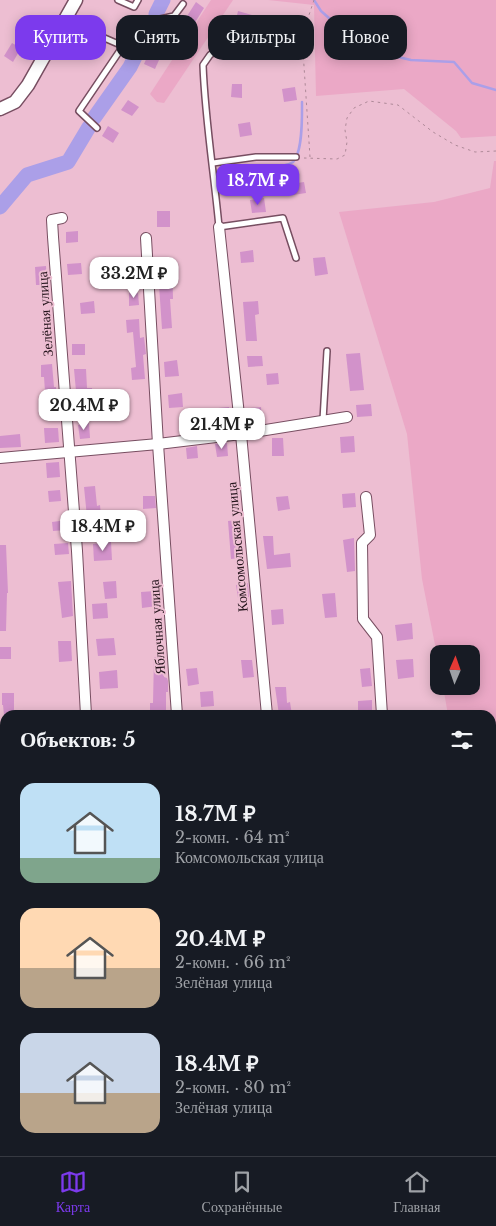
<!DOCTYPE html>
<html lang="ru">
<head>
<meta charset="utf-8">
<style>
  body { margin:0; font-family:"Libre Baskerville",serif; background:#20242c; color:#f1f3f6; height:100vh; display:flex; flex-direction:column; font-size:19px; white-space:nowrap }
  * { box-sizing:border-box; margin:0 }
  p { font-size:16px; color:#9ea1a6 }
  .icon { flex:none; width:28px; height:28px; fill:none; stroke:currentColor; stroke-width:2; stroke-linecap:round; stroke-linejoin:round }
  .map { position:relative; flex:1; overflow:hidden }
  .side { position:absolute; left:0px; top:710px; width:496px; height:446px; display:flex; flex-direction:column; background:#171b24; border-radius:15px 15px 0 0; box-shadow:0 2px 12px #0003 }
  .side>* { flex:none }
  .guide { position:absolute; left:15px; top:15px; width:466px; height:45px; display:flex; gap:10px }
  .needle { width:32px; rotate:2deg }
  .buttons { position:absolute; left:430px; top:645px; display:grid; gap:10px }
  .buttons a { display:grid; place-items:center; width:50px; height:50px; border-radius:10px; background:#171b24; box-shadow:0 2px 12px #0003; font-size:25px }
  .price { position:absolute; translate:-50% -42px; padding:0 11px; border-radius:10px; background:#fff; color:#222; font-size:16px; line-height:32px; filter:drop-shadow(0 1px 2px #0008) }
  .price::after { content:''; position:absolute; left:50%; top:30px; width:15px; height:11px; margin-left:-8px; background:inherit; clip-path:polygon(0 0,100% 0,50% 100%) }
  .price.active { background:#7c3aed; color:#fff }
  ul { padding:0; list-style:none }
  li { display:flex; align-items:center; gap:15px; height:125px; padding:0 20px }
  li span { display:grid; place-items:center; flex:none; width:140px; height:100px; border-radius:15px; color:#555 }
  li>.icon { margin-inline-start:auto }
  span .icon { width:60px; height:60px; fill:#fffc; stroke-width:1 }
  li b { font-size:21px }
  h2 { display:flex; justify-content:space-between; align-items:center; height:60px; padding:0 20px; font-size:21px }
  .tag { padding:0 18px; border-radius:15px; background:#171b24; box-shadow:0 2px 12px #0003; font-size:18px; line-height:45px }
  .tag.active { background:#7c3aed; color:#fff }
  .menu { display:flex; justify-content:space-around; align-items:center; height:70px; border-top:1px solid #363941; background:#171b24; font-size:14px; color:#9ea1a6 }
  .menu a { display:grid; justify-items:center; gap:2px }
  .menu .active { color:#7c3aed }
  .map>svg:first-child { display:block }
  .green { fill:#eba8c6 }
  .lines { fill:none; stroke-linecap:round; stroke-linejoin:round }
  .stream { stroke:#ab9fe8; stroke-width:2.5 }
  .river { stroke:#ab9fe8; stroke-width:15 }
  .building { fill:#d292ca }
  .service-casing { stroke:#774e61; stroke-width:8 }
  .minor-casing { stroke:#774e61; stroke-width:12 }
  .tertiary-casing { stroke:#774e61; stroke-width:15 }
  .path { stroke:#ae8998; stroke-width:1; stroke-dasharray:2.5 4; stroke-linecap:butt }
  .service { stroke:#fff; stroke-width:5 }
  .minor { stroke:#fff; stroke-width:10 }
  .tertiary { stroke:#fff; stroke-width:12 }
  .labels { text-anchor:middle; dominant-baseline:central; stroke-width:4; stroke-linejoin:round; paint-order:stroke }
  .street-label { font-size:14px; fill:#24141b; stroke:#edbed2 }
</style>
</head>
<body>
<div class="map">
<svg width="496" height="1156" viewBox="0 0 496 1156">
  <rect width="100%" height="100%" fill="#edbed2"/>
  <g class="green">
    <polygon points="211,0 233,0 164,103 157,102 150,94"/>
    <polygon points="268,0 496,0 496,136 461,138 456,131 404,89 316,96 314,5"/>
    <polygon points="494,161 496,161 496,970 491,945 491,715 448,715 443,686 471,686 471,654 439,654 439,665 422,579 407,434 339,212 434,202 490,188"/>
  </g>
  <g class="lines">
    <g class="stream">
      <polyline points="314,0 321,11 338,26 398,57 411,60 454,62 472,83 496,90"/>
      <path d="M282,166C286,165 290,164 293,162C303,152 302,116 302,102"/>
    </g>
    <g class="river">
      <polyline points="156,14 163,0"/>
      <polyline points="94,118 130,67 149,28"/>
      <polyline points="0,207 27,175 68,162 89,127"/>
    </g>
  </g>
  <g class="building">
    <polygon points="196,2 204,8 191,29 182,24"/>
    <polygon points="238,11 252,15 250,27 235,24"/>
    <polygon points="26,16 36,22 28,36 18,31"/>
    <polygon points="231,42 246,44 244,53 230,51"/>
    <polygon points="12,43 21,48 13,62 4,56"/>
    <polygon points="148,55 159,60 155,69 144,64"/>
    <polygon points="232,84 242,84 242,98 231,97"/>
    <polygon points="295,87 297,100 284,102 282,89"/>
    <polygon points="128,100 139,107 132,116 121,110"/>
    <polygon points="250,122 252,135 240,137 238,124"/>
    <polygon points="108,126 119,133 113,143 102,136"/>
    <polygon points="304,182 306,193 293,195 291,184"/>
    <polygon points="264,198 266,212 252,213 250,200"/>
    <rect x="157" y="211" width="13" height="16"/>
    <polygon points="78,231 78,242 66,243 66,232"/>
    <polygon points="253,250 254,262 241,263 240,252"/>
    <polygon points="325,257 328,274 315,276 313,258"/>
    <polygon points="160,259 172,259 173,299 170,299 172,328 162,329 159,285"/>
    <polygon points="81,263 82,274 68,275 67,264"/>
    <polygon points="46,266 47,285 36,285 35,267"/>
    <polygon points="129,293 138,293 139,305 129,306"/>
    <polygon points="94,301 95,313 81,314 80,303"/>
    <polygon points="258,301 259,314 255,315 257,341 246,341 243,302"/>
    <polygon points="139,319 140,338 144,337 146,354 143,355 145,379 132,380 131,368 136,367 133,332 127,333 126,320"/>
    <polygon points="52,326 53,344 44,344 43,327"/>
    <rect x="72" y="344" width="13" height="11"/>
    <polygon points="360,353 364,390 350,391 346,354"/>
    <polygon points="247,356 262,356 263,366 248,367"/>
    <polygon points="177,360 179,376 165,377 164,362"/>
    <polygon points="52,364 54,387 56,387 57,405 46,406 44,377 41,377 41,365"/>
    <polygon points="74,369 86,369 87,388 92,388 93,401 77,402"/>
    <polygon points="278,373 279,384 267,385 266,374"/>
    <polygon points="182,393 183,407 169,408 168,395"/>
    <polygon points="371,404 372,416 357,417 356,405"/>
    <polygon points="229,407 231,426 220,427 218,408"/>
    <polygon points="261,407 262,424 252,424 250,408"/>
    <polygon points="89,423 90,438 80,439 78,425"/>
    <polygon points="44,428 58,428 59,442 45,443"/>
    <polygon points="20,434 21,447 0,448 0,436"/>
    <polygon points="354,436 355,452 341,453 340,437"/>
    <polygon points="272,438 283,438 284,456 272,456"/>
    <polygon points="227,443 228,456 217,457 215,444"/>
    <polygon points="197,446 198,458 187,459 186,448"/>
    <polygon points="59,462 60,477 47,478 46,463"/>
    <polygon points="95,486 97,506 100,505 101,516 87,517 84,487"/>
    <polygon points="60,490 61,501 49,502 48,491"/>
    <polygon points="355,493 356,507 343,508 342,494"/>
    <polygon points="143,496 155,496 156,508 143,509"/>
    <polygon points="288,496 290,509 278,511 276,497"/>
    <polygon points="67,520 67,530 53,531 52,522"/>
    <polygon points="238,520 241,558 231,559 228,521"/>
    <polygon points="263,536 273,536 274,555 290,553 291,567 267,569"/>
    <polygon points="354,538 355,571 347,572 343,540"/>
    <polygon points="111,542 112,560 94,561 93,544"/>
    <polygon points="68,543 69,554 55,555 54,544"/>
    <polygon points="0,545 6,545 8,593 7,593 6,631 0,631"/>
    <polygon points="71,581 73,616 62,618 58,582"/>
    <polygon points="116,581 117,598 105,599 103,582"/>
    <polygon points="248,583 249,597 238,598 236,585"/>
    <polygon points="155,591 157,606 142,608 141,592"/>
    <polygon points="335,593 337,617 325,618 322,594"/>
    <polygon points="107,603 108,618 93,619 92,604"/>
    <polygon points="283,609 284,624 272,625 271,610"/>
    <polygon points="412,623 413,639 397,641 395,625"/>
    <polygon points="114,638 116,655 98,656 96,639"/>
    <polygon points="58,641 71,641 72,661 59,662"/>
    <rect x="0" y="647" width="11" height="12"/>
    <polygon points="154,657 164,657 164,677 167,678 168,681 168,692 166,692 166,715 150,715 150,703 153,703"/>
    <polygon points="413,659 414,677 398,679 396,660"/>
    <polygon points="241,660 252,660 254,677 243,678"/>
    <polygon points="197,668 199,684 188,686 186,669"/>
    <polygon points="370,668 372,686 362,687 360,669"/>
    <polygon points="117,670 118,688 100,689 99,672"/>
    <polygon points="275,687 286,687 287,703 290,702 292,715 279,715"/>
    <polygon points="213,691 214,706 201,707 200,692"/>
    <polygon points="2,693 14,693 14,715 4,715 3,705 2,705"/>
    <polygon points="372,700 372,711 358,711 358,701"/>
  </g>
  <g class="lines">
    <defs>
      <g id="service">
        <polyline points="118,0 134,7 138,0"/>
        <polyline points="65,21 123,46 140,27 151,21 174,16 183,4"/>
        <path d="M223,45L210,55L203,65C205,119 214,173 219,227L283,218L296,258"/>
        <polyline points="97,128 79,111 123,46"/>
        <polyline points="213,163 256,157 296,157"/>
        <polyline points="323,420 327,351"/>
        <polyline points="0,904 5,903"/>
      </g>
      <g id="minor">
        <polyline points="62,218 52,220 53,237 77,551 86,715"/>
        <polyline points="219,227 241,434 267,715"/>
        <polyline points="146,238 158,444 177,715"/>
        <polyline points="0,458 158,444 241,434 347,417"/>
        <polyline points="366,497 370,535 362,543 363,619 377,637 382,715"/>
        <polyline points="0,791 5,866"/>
        <polyline points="22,1151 22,1156"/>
        <polyline points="127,1151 127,1156"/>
        <polyline points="220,1151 220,1156"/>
        <polyline points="408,1151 408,1156"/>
        <polyline points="300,1156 311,1154"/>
      </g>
      <polyline id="tertiary" points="0,109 15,102 28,85 76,0"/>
    </defs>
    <use href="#service" class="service-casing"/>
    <use href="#minor" class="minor-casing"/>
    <use href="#tertiary" class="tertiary-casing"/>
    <g class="path">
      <polyline points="310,157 303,51 309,15 314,0"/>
      <polyline points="304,158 337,159 345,155 347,142 345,130 347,118 354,108 369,101 398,105 433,132 455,145 475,152 496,151"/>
      <polyline points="491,761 496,760"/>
    </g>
    <use href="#service" class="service"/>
    <use href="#minor" class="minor"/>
    <use href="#tertiary" class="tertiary"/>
  </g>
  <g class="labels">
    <g class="street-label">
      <text transform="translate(45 314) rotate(-94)">Зелёная улица</text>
      <text transform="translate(237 547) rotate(-95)">Комсомольская улица</text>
      <text transform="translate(157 627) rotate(-94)">Яблочная улица</text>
    </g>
  </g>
</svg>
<div class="buttons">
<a><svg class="needle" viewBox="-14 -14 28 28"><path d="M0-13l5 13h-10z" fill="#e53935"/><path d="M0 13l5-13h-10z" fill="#9ea1a6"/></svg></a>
</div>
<b class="price active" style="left:258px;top:206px">18.7M ₽</b>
<b class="price" style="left:134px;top:299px">33.2M ₽</b>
<b class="price" style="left:84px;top:431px">20.4M ₽</b>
<b class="price" style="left:222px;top:450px">21.4M ₽</b>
<b class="price" style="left:103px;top:552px">18.4M ₽</b>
<div class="guide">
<a class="tag active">Купить</a>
<a class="tag">Снять</a>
<a class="tag">Фильтры</a>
<a class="tag">Новое</a>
</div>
<section class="side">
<h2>Объектов: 5<svg class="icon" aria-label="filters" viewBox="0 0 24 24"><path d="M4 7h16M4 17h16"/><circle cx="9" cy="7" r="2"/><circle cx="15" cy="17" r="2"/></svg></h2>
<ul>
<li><span style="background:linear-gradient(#bfe0f5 75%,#7fa58c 0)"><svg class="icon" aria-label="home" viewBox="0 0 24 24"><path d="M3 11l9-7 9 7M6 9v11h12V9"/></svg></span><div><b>18.7M ₽</b><p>2-комн. · 64 m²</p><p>Комсомольская улица</p></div></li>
<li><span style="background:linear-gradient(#ffd9b3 60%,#b9a48a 0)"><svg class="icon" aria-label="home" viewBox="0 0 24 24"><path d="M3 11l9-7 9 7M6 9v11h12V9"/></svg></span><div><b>20.4M ₽</b><p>2-комн. · 66 m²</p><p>Зелёная улица</p></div></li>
<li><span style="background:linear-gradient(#c9d6e8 60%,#b9a48a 0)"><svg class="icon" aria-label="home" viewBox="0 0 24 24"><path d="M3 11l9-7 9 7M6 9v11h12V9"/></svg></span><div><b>18.4M ₽</b><p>2-комн. · 80 m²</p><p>Зелёная улица</p></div></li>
</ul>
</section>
</div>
<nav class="menu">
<a class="active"><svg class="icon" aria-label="map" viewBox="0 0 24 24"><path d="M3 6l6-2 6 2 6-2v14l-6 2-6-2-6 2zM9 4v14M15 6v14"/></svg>Карта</a>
<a><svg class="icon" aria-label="saved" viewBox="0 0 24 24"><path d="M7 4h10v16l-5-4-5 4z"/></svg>Сохранённые</a>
<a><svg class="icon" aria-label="home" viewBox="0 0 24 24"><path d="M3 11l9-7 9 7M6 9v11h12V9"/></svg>Главная</a>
</nav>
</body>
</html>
